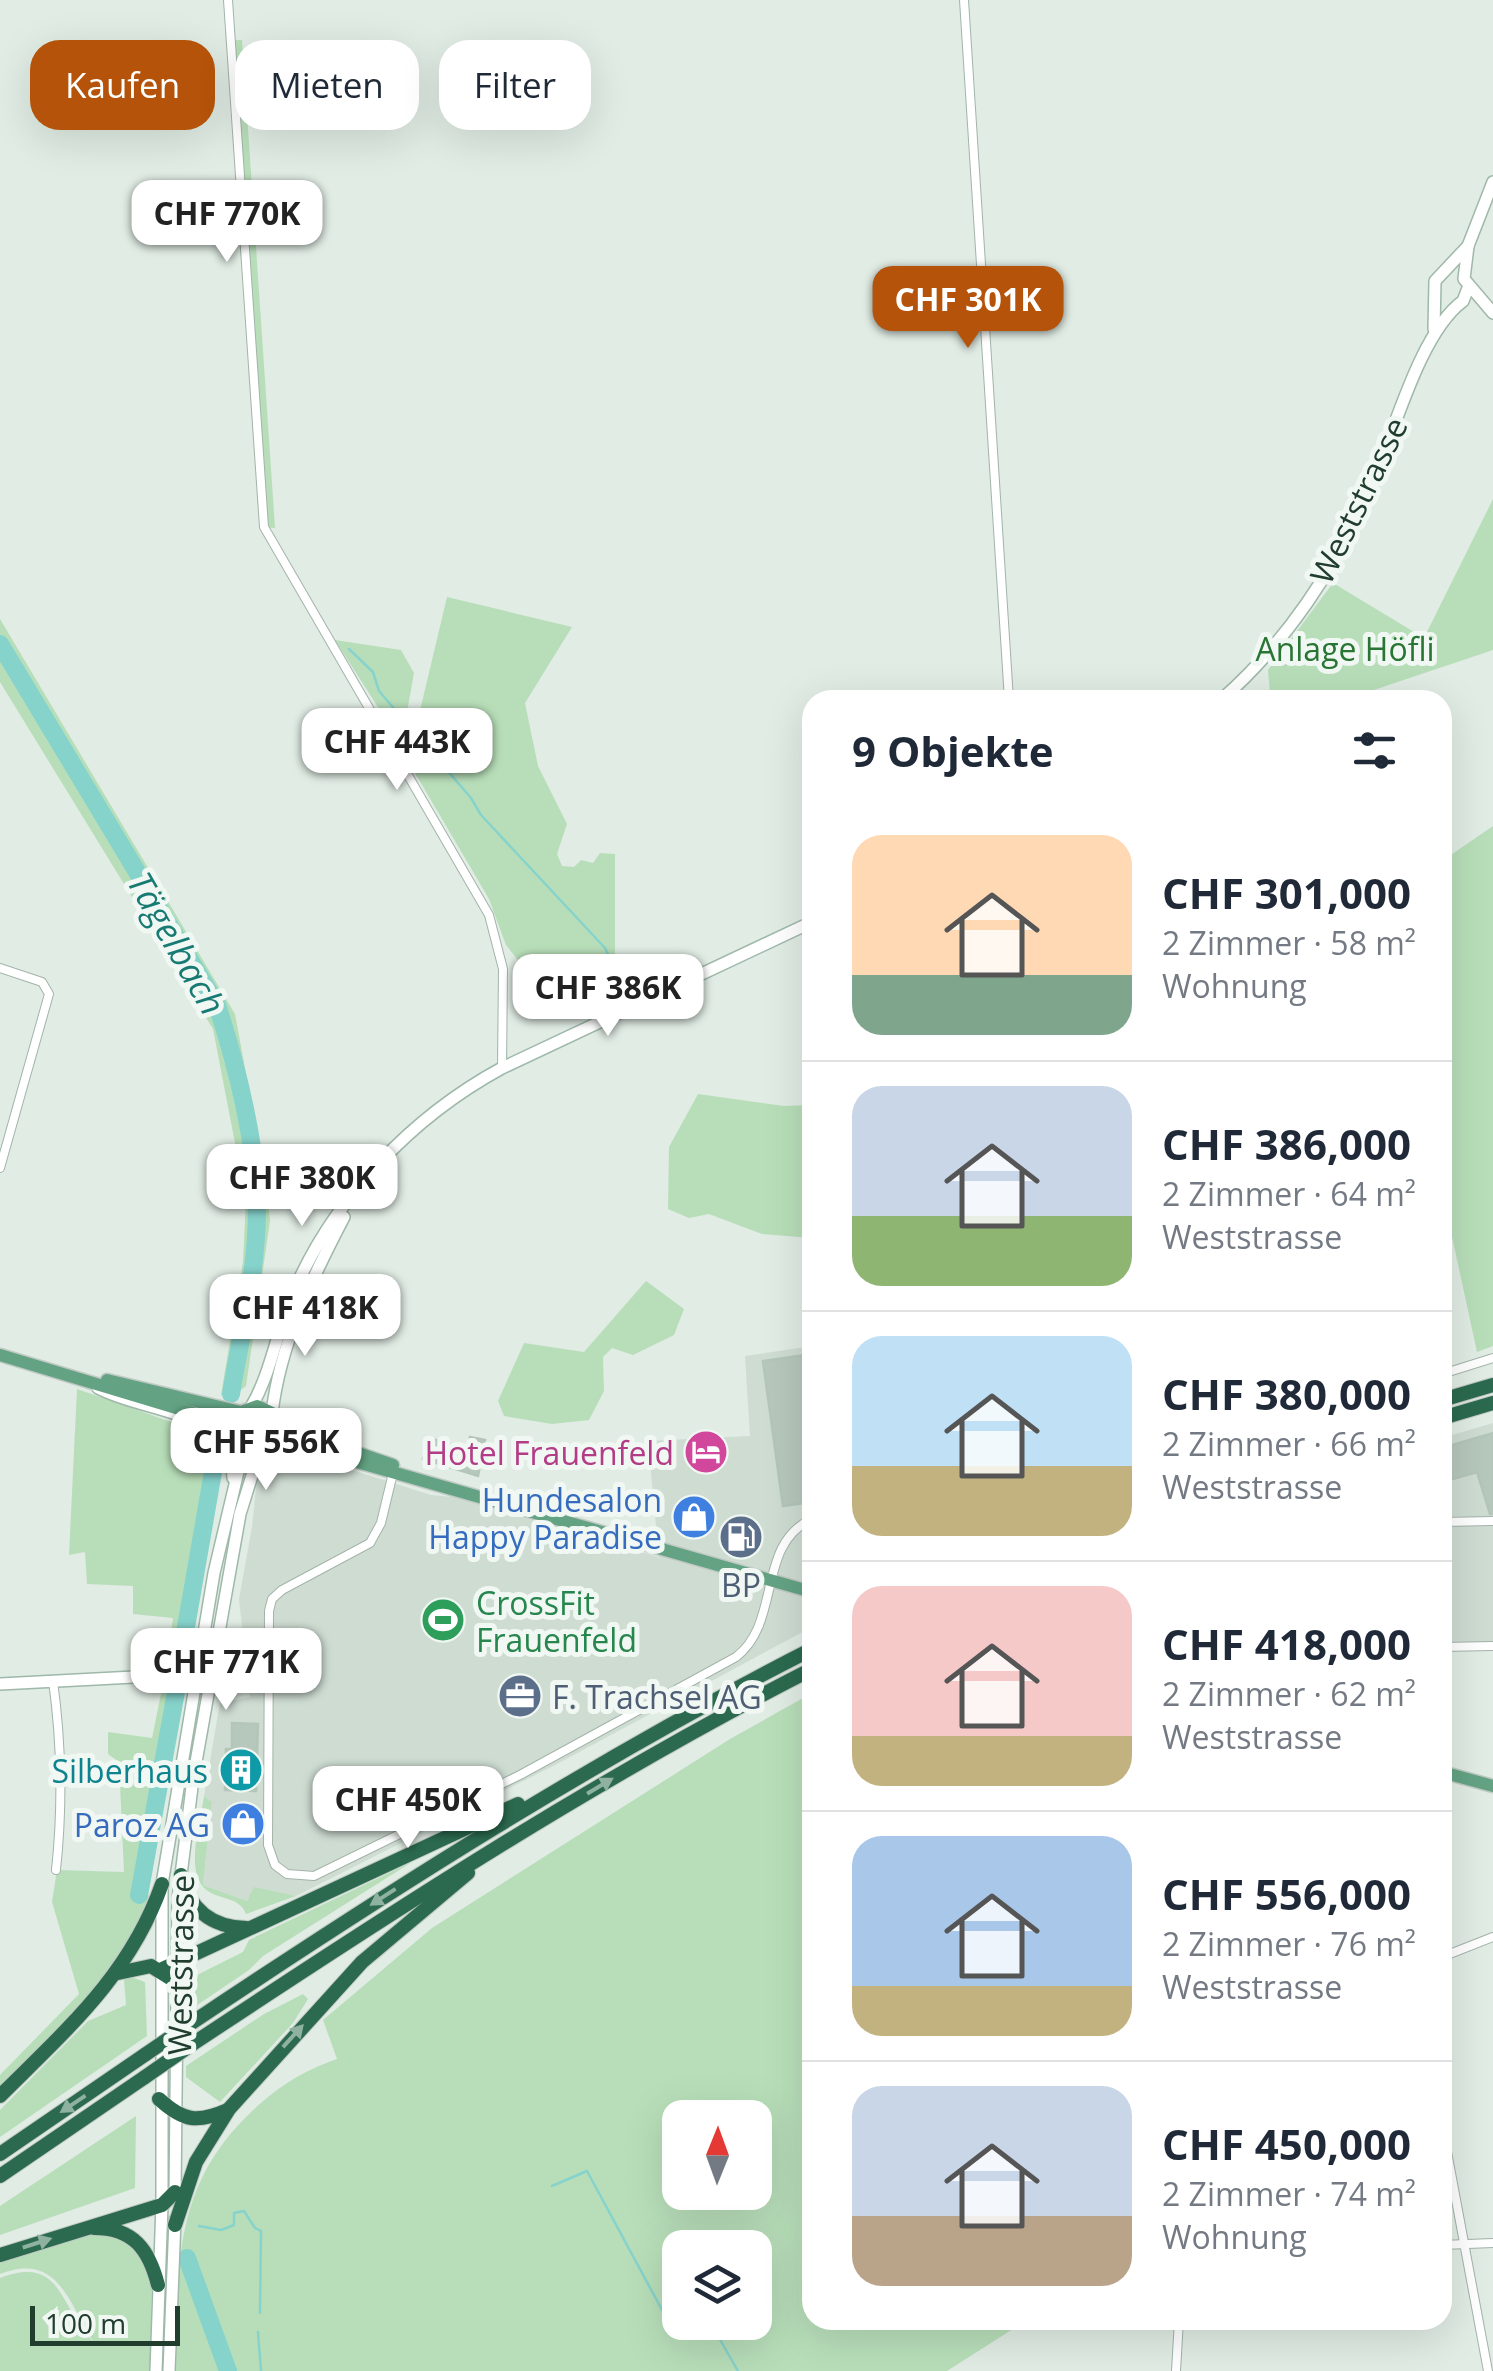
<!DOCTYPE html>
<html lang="de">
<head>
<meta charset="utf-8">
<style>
  body { margin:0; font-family:"Open Sans",sans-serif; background:#f2f2f3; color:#1f2937; height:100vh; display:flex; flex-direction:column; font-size:38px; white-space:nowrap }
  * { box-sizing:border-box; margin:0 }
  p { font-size:32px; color:#747a83 }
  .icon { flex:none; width:55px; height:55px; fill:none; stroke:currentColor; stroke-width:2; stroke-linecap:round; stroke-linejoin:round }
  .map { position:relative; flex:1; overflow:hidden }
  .sheet { position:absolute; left:802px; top:690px; width:650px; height:1640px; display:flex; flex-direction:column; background:#fff; border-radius:30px; box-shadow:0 10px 40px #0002 }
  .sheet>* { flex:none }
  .hud { position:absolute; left:30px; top:40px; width:622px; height:90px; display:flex; gap:20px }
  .needle { width:65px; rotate:1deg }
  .controls { position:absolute; left:662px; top:2100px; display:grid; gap:20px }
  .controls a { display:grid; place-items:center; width:110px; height:110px; border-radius:20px; background:#fff; box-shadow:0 10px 40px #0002; font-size:50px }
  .scale { position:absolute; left:30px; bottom:25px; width:150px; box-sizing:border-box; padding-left:10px; border:5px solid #203d2e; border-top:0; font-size:28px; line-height:35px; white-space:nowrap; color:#203d2e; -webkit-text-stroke:8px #f1f8f3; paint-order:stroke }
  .price { position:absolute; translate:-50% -85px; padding:0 22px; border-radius:20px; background:#fff; color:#222; font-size:32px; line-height:65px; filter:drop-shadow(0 2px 5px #0008) }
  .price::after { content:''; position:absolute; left:50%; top:60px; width:30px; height:22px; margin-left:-15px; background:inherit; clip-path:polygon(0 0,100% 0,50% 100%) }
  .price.current { background:#b45309; color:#fff }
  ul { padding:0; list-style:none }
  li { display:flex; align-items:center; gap:30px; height:250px; padding:0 50px }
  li+li { border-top:2px solid #e0e1e3 }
  li span { display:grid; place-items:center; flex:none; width:280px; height:200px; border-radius:30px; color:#555 }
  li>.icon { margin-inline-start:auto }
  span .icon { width:120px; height:120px; fill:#fffc; stroke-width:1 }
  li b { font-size:42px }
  h2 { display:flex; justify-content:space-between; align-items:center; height:120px; padding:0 50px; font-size:42px }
  .pill { padding:0 35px; border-radius:30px; background:#fff; box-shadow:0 10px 40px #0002; font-size:35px; line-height:90px }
  .pill.current { background:#b45309; color:#fff }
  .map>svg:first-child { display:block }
  .built { fill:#cedcd2 }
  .green { fill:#b8deb9; fill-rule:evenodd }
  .water { fill:#86d3cc }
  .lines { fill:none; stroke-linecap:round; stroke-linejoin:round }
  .stream { stroke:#86d3cc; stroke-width:2.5 }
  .river { stroke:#86d3cc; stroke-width:18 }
  .building { fill:#b6c7bc; stroke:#b3c6b9; stroke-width:2.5 }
  .street-casing { stroke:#a3b4aa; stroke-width:10 }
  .secondary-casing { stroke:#9eb8a9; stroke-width:14 }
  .primary-casing { stroke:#c1c9c4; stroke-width:15 }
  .highway-casing { stroke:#c1c9c4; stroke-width:16 }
  .street { stroke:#fff; stroke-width:8 }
  .secondary { stroke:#fff; stroke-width:11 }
  .primary { stroke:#63a383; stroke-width:12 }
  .highway { stroke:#2b6a4e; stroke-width:14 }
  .highway-bridge-casing { stroke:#c1c9c4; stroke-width:16; stroke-linecap:butt }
  .highway-bridge { stroke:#2b6a4e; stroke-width:14 }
  .oneway { fill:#8eb1a0 }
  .labels { text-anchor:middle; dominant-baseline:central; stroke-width:10; stroke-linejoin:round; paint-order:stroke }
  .street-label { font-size:32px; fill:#203d2e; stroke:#f1f8f3 }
  .park-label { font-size:32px; fill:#297534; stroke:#f1f8f3 }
  .hotel-label { font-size:32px; fill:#b23c85; stroke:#f1f8f3; text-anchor:end }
  .shop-label { font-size:32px; fill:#366cbe; stroke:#f1f8f3; text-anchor:end }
  .service-label { font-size:32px; fill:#4e5e75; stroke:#f1f8f3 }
  .leisure-label { font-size:32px; fill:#27864d; stroke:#f1f8f3; text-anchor:start }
  .culture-label { font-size:32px; fill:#0d838f; stroke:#f1f8f3; text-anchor:end }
  .water-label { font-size:35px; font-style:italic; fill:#187b73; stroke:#f1f8f3 }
</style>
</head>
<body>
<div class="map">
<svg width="1493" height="2371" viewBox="0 0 1493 2371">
  <rect width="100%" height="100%" fill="#e0ece4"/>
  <g class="built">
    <polygon points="812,1346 812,1627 557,1764 296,1896 254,1888 247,1901 203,1885 212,1802 204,1796 220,1703 250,1697 239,1599 252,1527 258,1468 265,1456 281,1451 298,1453 431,1495 453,1497 659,1557 648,1441 750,1436 745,1356"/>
    <polygon points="1493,1423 1493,1646 1443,1647 1442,1438"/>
  </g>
  <g class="green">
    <polygon points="233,40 242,40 275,528 264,527"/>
    <polygon points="1493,499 1493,650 1344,700 1303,700 1301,691 1270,693 1268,670 1333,583 1424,638"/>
    <polygon points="447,597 572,627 525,703 538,766 567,824 557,854 562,866 574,867 581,860 593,863 600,853 615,854 615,955 641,979 640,987 615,1004 577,1013 536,983 506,945 489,899 408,761"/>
    <polygon points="0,619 235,1014 266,1182 270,1221 246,1386 234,1395 221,1395 243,1262 246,1200 213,1029 0,682"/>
    <polygon points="335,640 401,650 414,673 403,734 392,729"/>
    <polygon points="1493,826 1493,1346 1477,1352 1443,1195 1442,861"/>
    <polygon points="698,1094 784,1106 812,1105 812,1238 762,1234 709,1214 689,1218 668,1209 669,1147"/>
    <polygon points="646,1281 684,1309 674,1335 633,1355 612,1348 603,1357 604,1391 589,1420 552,1424 504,1416 498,1401 524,1343 584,1352"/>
    <polygon points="77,1389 200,1432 210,1437 212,1455 222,1459 191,1648 171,1661 167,1660 173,1618 133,1614 133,1586 87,1584 85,1552 69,1555"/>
    <path d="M162,1689L179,1695L177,1726L148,1895L151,1896C119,1975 59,2029 0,2088V2075L79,1994L52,1902L57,1870L124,1872L119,1762L108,1754V1732L152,1738Z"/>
    <path d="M812,1693V2320H1027L947,2371H176C178,2272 171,2190 248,2115C276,2088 300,2072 337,2059L323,2020L432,1928L730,1739ZM680,2118H755V2192H680ZM680,2248H755V2322H680Z"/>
    <path d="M204,1796L212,1802L203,1885L247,1901L254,1887L296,1896L246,1914C239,1894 211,1901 201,1884C187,1863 201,1820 204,1796Z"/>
    <polygon points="412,1862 263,1956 249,1970 187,2012 188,1982 193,1977 243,1952 249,1940"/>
    <polygon points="131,1977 145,1982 147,2036 0,2137 0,2110 88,2021 126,2005 124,1980"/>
    <polygon points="303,1994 308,1999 293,2023 220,2102 186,2077 186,2066 264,2014"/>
    <polygon points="136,2116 135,2188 0,2235 0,2206"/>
    <path d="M92,2234L115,2235L139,2248L152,2284L150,2371H0V2278C63,2254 58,2307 93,2341C67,2299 57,2252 0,2274V2262Z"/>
  </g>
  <polygon class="water" points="595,956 612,963 622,991 591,1005 579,1002 573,993 585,957"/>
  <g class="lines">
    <g class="stream">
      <polyline points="349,649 373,672 379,691 471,798 481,815 605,948 612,963"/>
      <polyline points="552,2186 587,2171 668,2321 680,2316"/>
      <polyline points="199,2226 221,2230 234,2225 234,2213 244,2211 255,2228 261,2231 260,2313"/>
      <polyline points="710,2322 738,2371"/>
      <polyline points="258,2332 261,2371"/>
    </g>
    <g class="river">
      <path d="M0,644L217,1005C237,1066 257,1146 257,1210C257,1271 241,1334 231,1394"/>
      <polyline points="182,1650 217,1449"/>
      <polyline points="139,1895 176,1692"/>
      <polyline points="187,2258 228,2371"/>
    </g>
  </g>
  <g class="building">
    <polygon points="812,1354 812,1502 783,1506 763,1361"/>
    <polygon points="1493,1433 1493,1514 1490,1514 1477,1472 1442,1482 1442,1448"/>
    <polygon points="470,1437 485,1440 478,1476 423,1459 430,1438 468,1451"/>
    <polygon points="232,1723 258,1724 256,1791 225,1790 226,1749 232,1749"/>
  </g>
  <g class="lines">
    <defs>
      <g id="street">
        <polyline points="228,0 264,527 489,915 503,969 502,1068"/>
        <polyline points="964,0 1009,700"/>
        <polyline points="0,968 42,982 49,994 0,1168"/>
        <polyline points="1442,1374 1493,1358"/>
        <path d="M393,1473L381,1523L370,1543L282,1590L272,1599L269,1611L268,1845L275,1865L287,1874L314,1876L520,1775L736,1657C782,1622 756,1544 812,1519"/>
        <polyline points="1442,1522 1493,1521"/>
        <polyline points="1442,1647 1493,1646"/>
        <path d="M53,1681C62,1746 63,1805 56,1870"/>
        <polyline points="1442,1957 1493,1937"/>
        <polyline points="1442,2125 1488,2371"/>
        <polyline points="1442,2245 1493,2243"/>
        <polyline points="1176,2371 1179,2320"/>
      </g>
      <g id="secondary">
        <polyline points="1468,246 1464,279 1493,313"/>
        <polyline points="1434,329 1435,281 1468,246 1493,182"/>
        <path d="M1221,700C1285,644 1336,568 1370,489C1393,436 1419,333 1463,301L1468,288"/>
        <path d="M98,1388C147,1414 230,1408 233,1478"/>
        <path d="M251,1407C272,1372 277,1328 294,1291C335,1197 412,1117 502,1068L812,922"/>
        <path d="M272,1413C280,1344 312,1278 344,1217"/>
        <polyline points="153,1676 198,1667"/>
        <polyline points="0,1684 153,1676 201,1680"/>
        <polyline points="175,2197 178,1899 193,1779 240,1514 261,1447"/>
        <polyline points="156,2371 162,2205 162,1884 214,1573 241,1459 239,1438"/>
        <polyline points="169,2371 175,2220"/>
      </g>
      <g id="primary">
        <polyline points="0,1355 219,1421 236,1432"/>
        <polyline points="107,1380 241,1412"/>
        <polyline points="275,1418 297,1432 393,1465"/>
        <polyline points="270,1442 277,1431 272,1413 257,1406 241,1412 236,1432 248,1446 294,1444 812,1592"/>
        <polyline points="1442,1772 1493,1786"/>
      </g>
      <g id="highway">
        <polyline points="1442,1400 1493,1385"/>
        <polyline points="1442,1418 1493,1403"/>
        <path d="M181,1875C189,1909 211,1927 246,1928"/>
        <polyline points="160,1970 518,1804"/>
        <polyline points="118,1973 151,1966 178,1983"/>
        <path d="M190,2024C392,1889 596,1759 812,1649"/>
        <path d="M191,2045C393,1911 596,1779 812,1669"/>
        <path d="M0,2096C67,2029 130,1975 162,1884"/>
        <path d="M159,2099C184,2122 198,2123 228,2110"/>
        <polyline points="0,2154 146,2054"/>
        <polyline points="0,2176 145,2077"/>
        <polyline points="175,2225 196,2162 229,2109 362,1962 468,1873"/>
        <path d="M94,2228C134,2228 149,2250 158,2285"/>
        <polyline points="0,2255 162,2205 175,2192"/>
      </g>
    </defs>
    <use href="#street" class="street-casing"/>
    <use href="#secondary" class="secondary-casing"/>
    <use href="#primary" class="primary-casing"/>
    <use href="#highway" class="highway-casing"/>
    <use href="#street" class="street"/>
    <use href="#secondary" class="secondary"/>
    <use href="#primary" class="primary"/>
    <use href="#highway" class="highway"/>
    <defs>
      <g id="highway-bridge">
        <polyline points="146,2054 190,2024"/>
        <polyline points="145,2077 191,2045"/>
      </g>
    </defs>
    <use href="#highway-bridge" class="highway-bridge-casing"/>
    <use href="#highway-bridge" class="highway-bridge"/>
  </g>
  <defs><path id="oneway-solid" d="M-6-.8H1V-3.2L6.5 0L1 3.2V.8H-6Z" transform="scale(2.5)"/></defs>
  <g class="oneway">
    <use href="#oneway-solid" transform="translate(600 1786) rotate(-31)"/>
    <use href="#oneway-solid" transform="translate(383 1897) rotate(147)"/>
    <use href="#oneway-solid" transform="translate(293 2036) rotate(-48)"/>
    <use href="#oneway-solid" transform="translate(73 2104) rotate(146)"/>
    <use href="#oneway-solid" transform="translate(37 2243) rotate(-18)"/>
  </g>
  <defs>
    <symbol id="hotel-disc" viewBox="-11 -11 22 22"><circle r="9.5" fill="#d1479c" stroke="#f1f8f3"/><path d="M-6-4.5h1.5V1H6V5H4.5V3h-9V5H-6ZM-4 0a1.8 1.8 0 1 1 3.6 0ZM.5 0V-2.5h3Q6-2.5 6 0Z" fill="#fff"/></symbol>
    <symbol id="shop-disc" viewBox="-11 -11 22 22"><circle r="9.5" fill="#3f7fe0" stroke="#f1f8f3"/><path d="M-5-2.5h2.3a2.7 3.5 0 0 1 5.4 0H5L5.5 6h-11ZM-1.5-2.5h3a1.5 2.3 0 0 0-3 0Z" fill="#fff"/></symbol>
    <symbol id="fuel-disc" viewBox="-11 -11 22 22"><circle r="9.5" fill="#5c6f8a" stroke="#f1f8f3"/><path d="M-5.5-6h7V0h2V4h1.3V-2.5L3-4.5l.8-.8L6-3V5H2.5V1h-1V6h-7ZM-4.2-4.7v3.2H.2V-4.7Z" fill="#fff"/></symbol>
    <symbol id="stadium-disc" viewBox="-11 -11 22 22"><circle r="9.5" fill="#2e9e5b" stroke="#f1f8f3"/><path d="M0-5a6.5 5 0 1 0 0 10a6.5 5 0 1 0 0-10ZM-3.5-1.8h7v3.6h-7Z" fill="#fff"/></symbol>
    <symbol id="office-disc" viewBox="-11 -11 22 22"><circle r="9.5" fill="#5c6f8a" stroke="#f1f8f3"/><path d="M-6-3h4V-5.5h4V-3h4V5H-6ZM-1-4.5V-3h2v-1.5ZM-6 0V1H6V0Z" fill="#fff"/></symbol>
    <symbol id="building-disc" viewBox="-11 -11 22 22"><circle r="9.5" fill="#0f9aa8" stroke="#f1f8f3"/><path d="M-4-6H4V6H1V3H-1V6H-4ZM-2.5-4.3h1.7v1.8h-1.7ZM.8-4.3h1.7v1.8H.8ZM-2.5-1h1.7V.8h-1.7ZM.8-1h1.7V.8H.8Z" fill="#fff"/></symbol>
  </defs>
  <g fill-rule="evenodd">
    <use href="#hotel-disc" x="681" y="1427" width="50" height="50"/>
    <use href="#shop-disc" x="669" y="1492" width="50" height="50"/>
    <use href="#fuel-disc" x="716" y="1512" width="50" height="50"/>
    <use href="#stadium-disc" x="418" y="1595" width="50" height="50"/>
    <use href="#office-disc" x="495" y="1671" width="50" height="50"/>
    <use href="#building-disc" x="216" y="1745" width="50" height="50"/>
    <use href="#shop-disc" x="218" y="1799" width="50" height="50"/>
  </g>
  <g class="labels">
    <g class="street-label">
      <text transform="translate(1358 500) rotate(-64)">Weststrasse</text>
      <text transform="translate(180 1965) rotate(-89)">Weststrasse</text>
    </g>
    <g class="park-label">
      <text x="1345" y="648">Anlage Höfli</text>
    </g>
    <g class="hotel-label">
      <text x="674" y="1452">Hotel Frauenfeld</text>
    </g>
    <g class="shop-label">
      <text x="662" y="1499">Hundesalon<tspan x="662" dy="37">Happy Paradise</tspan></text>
      <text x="210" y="1824">Paroz AG</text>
    </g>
    <g class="service-label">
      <text x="741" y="1584">BP</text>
      <text x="552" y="1696" text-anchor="start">F. Trachsel AG</text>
    </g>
    <g class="leisure-label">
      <text x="476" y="1602">CrossFit<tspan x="476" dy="37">Frauenfeld</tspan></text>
    </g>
    <g class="culture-label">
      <text x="208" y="1770">Silberhaus</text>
    </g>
    <g class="water-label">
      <text transform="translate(177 943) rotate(60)">Tägelbach</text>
    </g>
  </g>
</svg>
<div class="controls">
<a><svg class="needle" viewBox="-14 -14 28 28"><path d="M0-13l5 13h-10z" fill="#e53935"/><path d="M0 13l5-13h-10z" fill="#747a83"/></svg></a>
<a><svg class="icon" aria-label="layers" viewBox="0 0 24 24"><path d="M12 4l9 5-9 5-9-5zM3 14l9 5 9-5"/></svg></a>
</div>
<div class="scale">100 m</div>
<b class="price" style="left:227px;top:265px">CHF 770K</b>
<b class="price current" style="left:968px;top:351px">CHF 301K</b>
<b class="price" style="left:397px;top:793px">CHF 443K</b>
<b class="price" style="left:608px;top:1039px">CHF 386K</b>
<b class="price" style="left:302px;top:1229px">CHF 380K</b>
<b class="price" style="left:305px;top:1359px">CHF 418K</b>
<b class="price" style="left:266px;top:1493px">CHF 556K</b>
<b class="price" style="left:226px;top:1713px">CHF 771K</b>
<b class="price" style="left:408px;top:1851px">CHF 450K</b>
<div class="hud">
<a class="pill current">Kaufen</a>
<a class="pill">Mieten</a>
<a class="pill">Filter</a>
</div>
<section class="sheet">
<h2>9 Objekte<svg class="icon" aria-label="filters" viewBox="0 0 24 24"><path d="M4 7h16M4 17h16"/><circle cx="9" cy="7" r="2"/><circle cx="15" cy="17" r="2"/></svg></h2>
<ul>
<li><span style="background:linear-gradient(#ffd9b3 70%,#7fa58c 0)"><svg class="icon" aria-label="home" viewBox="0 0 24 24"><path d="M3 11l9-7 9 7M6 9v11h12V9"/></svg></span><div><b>CHF 301,000</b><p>2 Zimmer · 58 m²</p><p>Wohnung</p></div></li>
<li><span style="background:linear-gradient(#c9d6e8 65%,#8fb573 0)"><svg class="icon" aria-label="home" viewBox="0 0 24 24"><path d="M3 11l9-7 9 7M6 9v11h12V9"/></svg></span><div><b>CHF 386,000</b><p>2 Zimmer · 64 m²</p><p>Weststrasse</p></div></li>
<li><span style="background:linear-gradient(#bfe0f5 65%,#c2b280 0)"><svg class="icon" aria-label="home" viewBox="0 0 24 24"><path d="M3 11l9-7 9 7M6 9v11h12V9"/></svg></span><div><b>CHF 380,000</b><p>2 Zimmer · 66 m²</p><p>Weststrasse</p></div></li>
<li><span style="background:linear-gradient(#f6c9c9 75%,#c2b280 0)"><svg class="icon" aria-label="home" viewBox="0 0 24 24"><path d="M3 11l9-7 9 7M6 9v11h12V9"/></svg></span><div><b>CHF 418,000</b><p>2 Zimmer · 62 m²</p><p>Weststrasse</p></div></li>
<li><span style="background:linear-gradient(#a9c7e8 75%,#c2b280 0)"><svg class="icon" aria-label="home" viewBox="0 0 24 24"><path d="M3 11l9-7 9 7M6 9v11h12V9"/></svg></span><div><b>CHF 556,000</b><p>2 Zimmer · 76 m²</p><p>Weststrasse</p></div></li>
<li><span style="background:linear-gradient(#c9d6e8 65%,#b9a48a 0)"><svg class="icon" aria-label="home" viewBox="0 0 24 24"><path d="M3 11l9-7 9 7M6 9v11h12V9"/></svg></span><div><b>CHF 450,000</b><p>2 Zimmer · 74 m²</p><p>Wohnung</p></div></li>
</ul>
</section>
</div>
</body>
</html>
